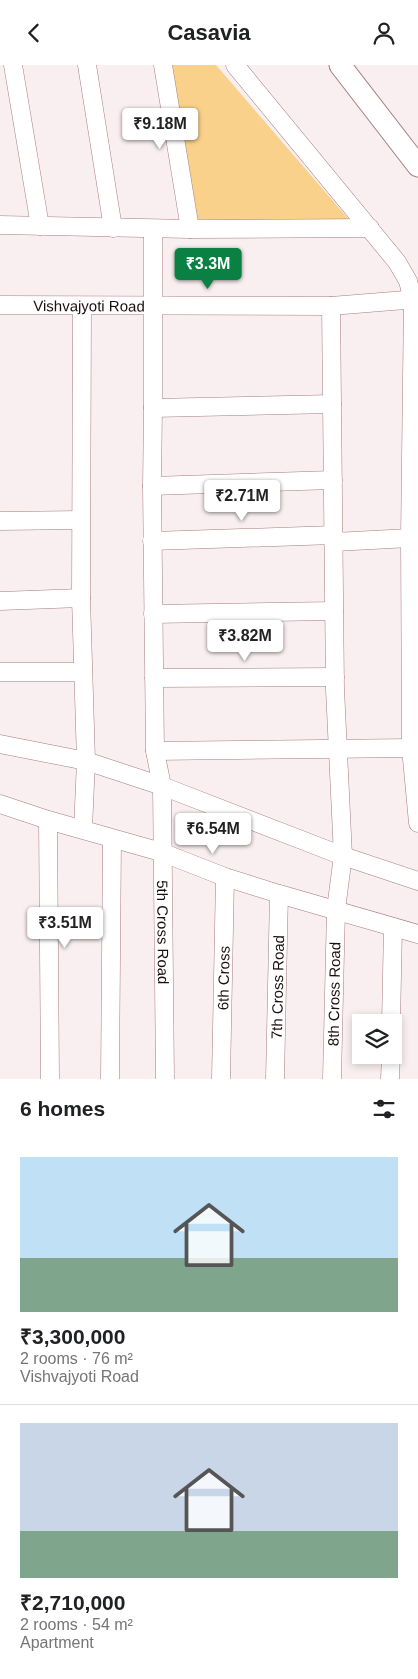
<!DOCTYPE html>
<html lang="en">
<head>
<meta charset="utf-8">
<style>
  body { margin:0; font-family:Helvetica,sans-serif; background:#f2f2f2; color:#202124; height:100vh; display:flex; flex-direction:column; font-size:19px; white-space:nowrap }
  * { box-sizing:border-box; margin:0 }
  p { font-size:16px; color:#757577 }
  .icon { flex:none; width:28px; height:28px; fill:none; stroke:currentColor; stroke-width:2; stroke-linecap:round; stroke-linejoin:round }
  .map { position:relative; height:1014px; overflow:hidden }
  .drawer { display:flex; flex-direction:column; background:#fff; flex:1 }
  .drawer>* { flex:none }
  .controls { position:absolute; left:352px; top:949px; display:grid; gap:10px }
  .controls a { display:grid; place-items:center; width:50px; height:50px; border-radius:0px; background:#fff; box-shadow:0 2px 8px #0003; font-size:25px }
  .price { position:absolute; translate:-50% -42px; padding:0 11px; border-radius:5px; background:#fff; color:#222; font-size:16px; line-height:32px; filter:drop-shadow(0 1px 2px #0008) }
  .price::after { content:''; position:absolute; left:50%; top:30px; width:15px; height:11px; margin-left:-8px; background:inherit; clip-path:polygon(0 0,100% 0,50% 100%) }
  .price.selected { background:#0b8043; color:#fff }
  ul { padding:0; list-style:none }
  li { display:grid; align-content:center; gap:10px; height:265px; padding:0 20px }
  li+li { border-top:1px solid #e0e0e0 }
  li span { display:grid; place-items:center; height:155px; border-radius:0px; color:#555 }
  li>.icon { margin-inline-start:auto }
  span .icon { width:90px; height:90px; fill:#fffc; stroke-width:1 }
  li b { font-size:21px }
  h2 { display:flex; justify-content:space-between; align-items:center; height:60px; padding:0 20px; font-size:21px }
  header { display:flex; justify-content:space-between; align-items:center; height:65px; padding:0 20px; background:#fff; font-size:22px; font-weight:600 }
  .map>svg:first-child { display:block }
  .green { fill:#fad18b }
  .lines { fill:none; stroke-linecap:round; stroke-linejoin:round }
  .minor-casing { stroke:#a57d7f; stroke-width:19 }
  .tertiary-casing { stroke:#a57d7f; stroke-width:23 }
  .minor { stroke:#fff; stroke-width:18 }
  .tertiary { stroke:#fff; stroke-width:21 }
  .labels { text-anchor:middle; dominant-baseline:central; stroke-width:4; stroke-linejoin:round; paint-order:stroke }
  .street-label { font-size:15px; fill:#1c0e0f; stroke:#fff }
</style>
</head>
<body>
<header><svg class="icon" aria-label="back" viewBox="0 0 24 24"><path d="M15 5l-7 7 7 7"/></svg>Casavia<svg class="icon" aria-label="person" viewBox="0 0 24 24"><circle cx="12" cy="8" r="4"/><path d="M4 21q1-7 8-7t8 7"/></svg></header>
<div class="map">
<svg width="418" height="1014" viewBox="0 0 418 1014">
  <rect width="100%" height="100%" fill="#f9eff0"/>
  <polygon class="green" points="169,0 216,0 352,158 195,154"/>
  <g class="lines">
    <defs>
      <g id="minor">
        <polyline points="13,0 40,161"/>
        <polyline points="87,0 113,163"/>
        <polyline points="163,0 190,164"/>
        <polyline points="235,0 397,197 408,216 413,235 410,473 411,683 418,758"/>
        <polyline points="0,160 190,164 370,163"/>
        <path id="s1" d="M153,164V343L152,421L155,686L162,721L165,1014"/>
        <path id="s2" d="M0,240L331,241L418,234"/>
        <polyline points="82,241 81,533 86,696 83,764"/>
        <polyline points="331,241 335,624 343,791 336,844 332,1014"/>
        <polyline points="153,343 332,339"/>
        <polyline points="152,421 333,415"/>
        <polyline points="0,456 81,455"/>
        <polyline points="152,476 334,470"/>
        <polyline points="334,477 410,473"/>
        <polyline points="0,536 81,533"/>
        <polyline points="153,549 334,546"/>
        <polyline points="0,607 83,607"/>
        <polyline points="154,613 335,612"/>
        <polyline points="0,679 86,696 162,721 343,791 418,816"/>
        <polyline points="155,686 411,683"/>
        <polyline points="0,739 48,755 161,787 225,812 279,829 418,869"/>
        <polyline points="48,755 50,1014"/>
        <polyline points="391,958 393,862"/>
        <polyline points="110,1014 112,774"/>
        <path id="s3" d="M221,1014L225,812"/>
        <path id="s4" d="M275,1014L279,829"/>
        <polyline points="390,1014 391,990"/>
      </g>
      <polyline id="tertiary" points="340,0 418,101"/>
    </defs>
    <use href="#minor" class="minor-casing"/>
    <use href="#tertiary" class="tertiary-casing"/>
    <use href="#minor" class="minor"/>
    <use href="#tertiary" class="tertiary"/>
  </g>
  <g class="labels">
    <g class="street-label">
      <text stroke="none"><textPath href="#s2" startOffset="89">Vishvajyoti Road</textPath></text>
      <text stroke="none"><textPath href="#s1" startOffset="704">5th Cross Road</textPath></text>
      <text stroke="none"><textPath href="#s3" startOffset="101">6th Cross</textPath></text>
      <text stroke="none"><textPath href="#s4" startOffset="92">7th Cross Road</textPath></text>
      <text transform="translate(334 929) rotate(-89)">8th Cross Road</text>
    </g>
  </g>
</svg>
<div class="controls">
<a><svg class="icon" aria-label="layers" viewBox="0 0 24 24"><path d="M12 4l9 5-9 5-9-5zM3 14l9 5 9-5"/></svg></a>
</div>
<b class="price" style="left:160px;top:85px">₹9.18M</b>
<b class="price selected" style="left:208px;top:225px">₹3.3M</b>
<b class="price" style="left:242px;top:457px">₹2.71M</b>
<b class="price" style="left:245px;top:597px">₹3.82M</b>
<b class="price" style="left:213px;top:790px">₹6.54M</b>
<b class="price" style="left:65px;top:884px">₹3.51M</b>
</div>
<section class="drawer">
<h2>6 homes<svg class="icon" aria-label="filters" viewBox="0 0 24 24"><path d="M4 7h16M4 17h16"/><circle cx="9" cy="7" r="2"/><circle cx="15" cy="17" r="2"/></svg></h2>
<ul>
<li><span style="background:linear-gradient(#bfe0f5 65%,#7fa58c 0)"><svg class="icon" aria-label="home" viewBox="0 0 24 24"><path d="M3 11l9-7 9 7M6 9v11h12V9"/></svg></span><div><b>₹3,300,000</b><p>2 rooms · 76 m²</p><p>Vishvajyoti Road</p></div></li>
<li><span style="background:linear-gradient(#c9d6e8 70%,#7fa58c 0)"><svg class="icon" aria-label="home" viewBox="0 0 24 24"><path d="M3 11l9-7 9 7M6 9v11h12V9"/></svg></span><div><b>₹2,710,000</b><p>2 rooms · 54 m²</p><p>Apartment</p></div></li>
</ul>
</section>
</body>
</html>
